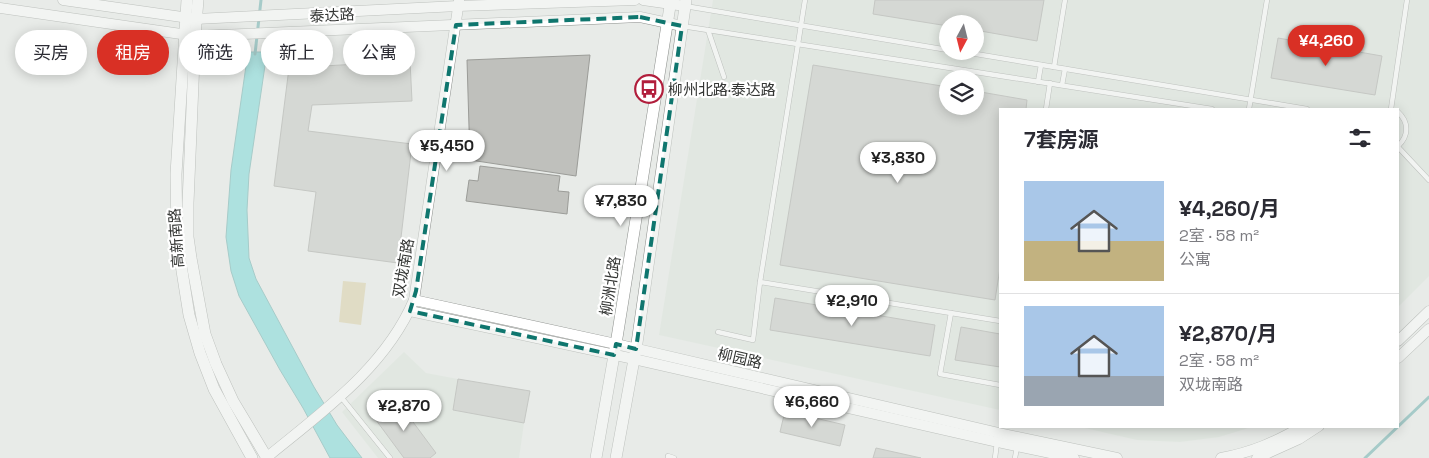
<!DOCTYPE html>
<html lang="zh">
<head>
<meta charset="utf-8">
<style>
  body { margin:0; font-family:"Space Grotesk","Noto Sans SC",sans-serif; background:#f2f2f3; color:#2b2b33; height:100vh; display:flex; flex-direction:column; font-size:19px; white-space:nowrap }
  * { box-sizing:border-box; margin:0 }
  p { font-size:16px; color:#7c7c81 }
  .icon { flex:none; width:28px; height:28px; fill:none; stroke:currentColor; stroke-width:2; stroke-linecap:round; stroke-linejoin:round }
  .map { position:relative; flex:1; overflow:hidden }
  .panel { position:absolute; left:999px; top:108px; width:400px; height:320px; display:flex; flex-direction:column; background:#fff; border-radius:0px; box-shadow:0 2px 12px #0003 }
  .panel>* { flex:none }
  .top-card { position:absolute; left:15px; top:30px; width:475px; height:45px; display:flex; gap:10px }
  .needle { width:32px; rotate:187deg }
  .fabs { position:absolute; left:939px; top:15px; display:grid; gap:10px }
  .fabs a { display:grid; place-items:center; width:45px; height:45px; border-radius:50%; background:#fff; box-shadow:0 2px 12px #0003; font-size:25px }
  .price { position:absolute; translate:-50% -42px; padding:0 11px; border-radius:18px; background:#fff; color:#222; font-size:16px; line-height:32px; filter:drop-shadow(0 1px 2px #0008) }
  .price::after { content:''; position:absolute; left:50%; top:30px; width:15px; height:11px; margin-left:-8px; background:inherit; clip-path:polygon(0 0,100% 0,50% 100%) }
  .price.on { background:#d93025; color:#fff }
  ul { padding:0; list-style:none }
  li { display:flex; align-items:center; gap:15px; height:125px; padding:0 25px }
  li+li { border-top:1px solid #e1e1e2 }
  li span { display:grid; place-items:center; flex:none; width:140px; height:100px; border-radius:0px; color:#555 }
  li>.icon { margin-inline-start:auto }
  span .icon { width:60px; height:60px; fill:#fffc; stroke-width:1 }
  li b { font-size:21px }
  h2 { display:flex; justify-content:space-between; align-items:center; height:60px; padding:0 25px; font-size:21px }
  .tag { padding:0 18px; border-radius:22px; background:#fff; box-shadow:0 2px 12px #0003; font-size:18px; line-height:45px }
  .tag.on { background:#d93025; color:#fff }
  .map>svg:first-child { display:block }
  .built { fill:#dae3da; fill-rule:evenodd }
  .green { fill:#d8ca9c }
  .water { fill:#67d5d5; stroke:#57a5a4 }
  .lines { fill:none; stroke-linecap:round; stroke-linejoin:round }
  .stream { stroke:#57a5a4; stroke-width:3 }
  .building { fill:#bfc0bc; stroke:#9b9c98 }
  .service-casing { stroke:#8c8f8c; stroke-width:5.5 }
  .tertiary-casing { stroke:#8c8f8c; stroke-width:11 }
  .secondary-casing { stroke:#8c8f8c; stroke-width:12 }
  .service { stroke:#fff; stroke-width:4.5 }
  .tertiary { stroke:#fff; stroke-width:10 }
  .secondary { stroke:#fff; stroke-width:11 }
  .marked { fill:none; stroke:#0f766e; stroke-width:4; stroke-dasharray:10 6; stroke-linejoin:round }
  .labels { text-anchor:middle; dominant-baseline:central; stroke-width:4.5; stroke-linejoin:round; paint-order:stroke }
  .street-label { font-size:15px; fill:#333533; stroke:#fff }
  .poi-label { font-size:15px; fill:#333533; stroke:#fff; text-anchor:start }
</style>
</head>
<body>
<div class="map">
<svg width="1429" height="458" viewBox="0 0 1429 458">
  <rect width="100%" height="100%" fill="#e8ebe8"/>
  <g class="built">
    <path d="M713,0H1429V276L1398,307V109H1000V410L659,335ZM948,24H975V51H948ZM948,79H975V106H948Z"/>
    <polygon points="404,352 426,373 458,379 453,410 524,423 519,458 378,458 342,412"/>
    <polygon points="1076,426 1255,426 1219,437 1180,442 1137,440"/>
  </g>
  <polygon class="green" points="343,281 366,283 361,325 339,322"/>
  <polygon class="water" points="248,52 267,52 249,174 247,210 249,258 256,279 314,387 337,425 362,458 330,458 303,408 280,370 239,296 231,271 226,237 231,170"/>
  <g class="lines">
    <g class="stream">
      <polyline points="255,54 261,0"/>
      <polyline points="1365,458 1429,397"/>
    </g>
  </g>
  <g class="building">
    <polygon points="875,0 1044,0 1037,41 975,30 975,24 948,24 948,26 873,14"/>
    <polygon points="1278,38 1382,56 1375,95 1271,78"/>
    <polygon points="590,55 576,176 470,160 467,60"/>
    <polygon points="410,61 412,101 312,105 308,131 412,144 398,263 308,251 316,192 274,186 289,68"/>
    <polygon points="813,65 948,87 948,106 975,106 975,91 1027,100 1026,109 1000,109 1000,268 995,300 780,265"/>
    <polygon points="480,166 560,176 558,191 569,192 567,214 466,201 469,180 478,181"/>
    <polygon points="775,298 935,325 930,356 770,330"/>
    <polygon points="961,327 1000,334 1000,367 955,360"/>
    <polygon points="458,379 530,391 524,423 453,410"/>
    <polygon points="396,399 436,453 430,458 404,458 373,416"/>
    <polygon points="785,411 845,425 840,446 780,432"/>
    <polygon points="876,448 921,458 873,458"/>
  </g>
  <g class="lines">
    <defs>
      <g id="service">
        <polyline points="805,0 760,282 1000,321"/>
        <polyline points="685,6 948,50"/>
        <polyline points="682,26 1212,109"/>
        <polyline points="708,30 724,77"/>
        <polyline points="958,51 1307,109"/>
        <polyline points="1054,67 1065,0"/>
        <polyline points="1038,82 1041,65"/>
        <polyline points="1062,85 1065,69"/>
        <polyline points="1046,109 1050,83"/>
        <polyline points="1249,109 1267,0"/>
        <polyline points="1391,109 1407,0"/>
        <path d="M1398,112C1409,122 1409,136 1398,146"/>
        <polyline points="1398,147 1429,180"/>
        <polyline points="951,313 940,374 1000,385"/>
        <polyline points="718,332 753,340 760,282"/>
        <polyline points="341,397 390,458"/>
        <polyline points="668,458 668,456 674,458"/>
        <polyline points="995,458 997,442"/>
        <polyline points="1015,458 1017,447"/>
      </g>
      <g id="tertiary">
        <polyline points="63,0 196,19 458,6 635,0"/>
        <polyline points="643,0 685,6"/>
        <polyline points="0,8 195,36 640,17 682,26"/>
        <polyline points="414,300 616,344 999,433 1117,458"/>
        <polyline points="410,311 634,359 997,442 1074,458"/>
        <polyline points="1398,341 1429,311"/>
        <polyline points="1398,358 1429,329"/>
        <path d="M266,458C322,412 385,368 414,300L459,1"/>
        <path d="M1221,458C1253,452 1275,442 1303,426"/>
        <polyline points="1257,458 1299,439 1319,426"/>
      </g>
      <g id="secondary">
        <polyline points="187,0 176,174 177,235 182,271 189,315 200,353 214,389 252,458"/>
        <polyline points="198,0 195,36 188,203 188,237 191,258 205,334 216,364 233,401 267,458"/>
        <polyline points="596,458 616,344 671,0"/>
        <polyline points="616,458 637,343 686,0"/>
      </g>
    </defs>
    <use href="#service" class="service-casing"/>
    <use href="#tertiary" class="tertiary-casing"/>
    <use href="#secondary" class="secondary-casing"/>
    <use href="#service" class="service"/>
    <use href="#tertiary" class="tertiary"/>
    <use href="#secondary" class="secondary"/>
  </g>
  <path d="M0 0H1429V458H0ZM640,17L682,26L636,349L616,344L614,355L410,311L416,291L456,25Z" fill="#e8ebe8" fill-opacity=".55" fill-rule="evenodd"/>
  <path class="marked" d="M640,17L682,26L636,349L616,344L614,355L410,311L416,291L456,25Z"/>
  <defs>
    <symbol id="bus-ring" viewBox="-11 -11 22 22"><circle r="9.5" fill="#fff" stroke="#b11e3c" stroke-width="1.5"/><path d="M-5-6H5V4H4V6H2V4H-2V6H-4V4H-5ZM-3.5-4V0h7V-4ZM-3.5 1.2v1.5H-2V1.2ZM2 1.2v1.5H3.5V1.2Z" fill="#b11e3c"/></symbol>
  </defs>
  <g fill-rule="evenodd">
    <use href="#bus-ring" x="633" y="73" width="32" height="32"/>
  </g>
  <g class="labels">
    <g class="street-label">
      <text transform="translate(332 15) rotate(-3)">泰达路</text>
      <text transform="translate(176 238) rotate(-94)">高新南路</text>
      <text transform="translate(403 268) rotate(-80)">双垅南路</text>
      <text transform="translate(610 286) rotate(-81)">柳洲北路</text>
      <text transform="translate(740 358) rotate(13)">柳园路</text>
    </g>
    <g class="poi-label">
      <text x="668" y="89">柳州北路·泰达路</text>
    </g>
  </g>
</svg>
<div class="fabs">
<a><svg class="needle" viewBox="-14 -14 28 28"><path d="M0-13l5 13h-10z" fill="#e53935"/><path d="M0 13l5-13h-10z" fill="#7c7c81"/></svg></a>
<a><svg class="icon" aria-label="layers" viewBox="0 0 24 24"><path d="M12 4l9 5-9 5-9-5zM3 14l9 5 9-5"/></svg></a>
</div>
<b class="price on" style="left:1326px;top:67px">¥4,260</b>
<b class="price" style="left:447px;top:172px">¥5,450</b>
<b class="price" style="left:898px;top:184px">¥3,830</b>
<b class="price" style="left:621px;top:227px">¥7,830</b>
<b class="price" style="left:852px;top:327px">¥2,910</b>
<b class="price" style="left:812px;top:428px">¥6,660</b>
<b class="price" style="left:404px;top:432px">¥2,870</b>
<div class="top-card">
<a class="tag">买房</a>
<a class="tag on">租房</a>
<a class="tag">筛选</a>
<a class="tag">新上</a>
<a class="tag">公寓</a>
</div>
<section class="panel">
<h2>7套房源<svg class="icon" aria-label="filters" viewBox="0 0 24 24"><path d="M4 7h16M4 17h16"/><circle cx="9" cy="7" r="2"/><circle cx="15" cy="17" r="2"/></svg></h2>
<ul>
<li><span style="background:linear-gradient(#a9c7e8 60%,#c2b280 0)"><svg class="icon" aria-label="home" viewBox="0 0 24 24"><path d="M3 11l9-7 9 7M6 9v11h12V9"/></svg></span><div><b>¥4,260/月</b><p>2室 · 58 m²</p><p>公寓</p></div></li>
<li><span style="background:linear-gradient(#a9c7e8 70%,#9aa5b1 0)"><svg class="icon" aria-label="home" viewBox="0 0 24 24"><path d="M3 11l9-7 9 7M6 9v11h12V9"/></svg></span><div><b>¥2,870/月</b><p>2室 · 58 m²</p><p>双垅南路</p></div></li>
</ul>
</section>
</div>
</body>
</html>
